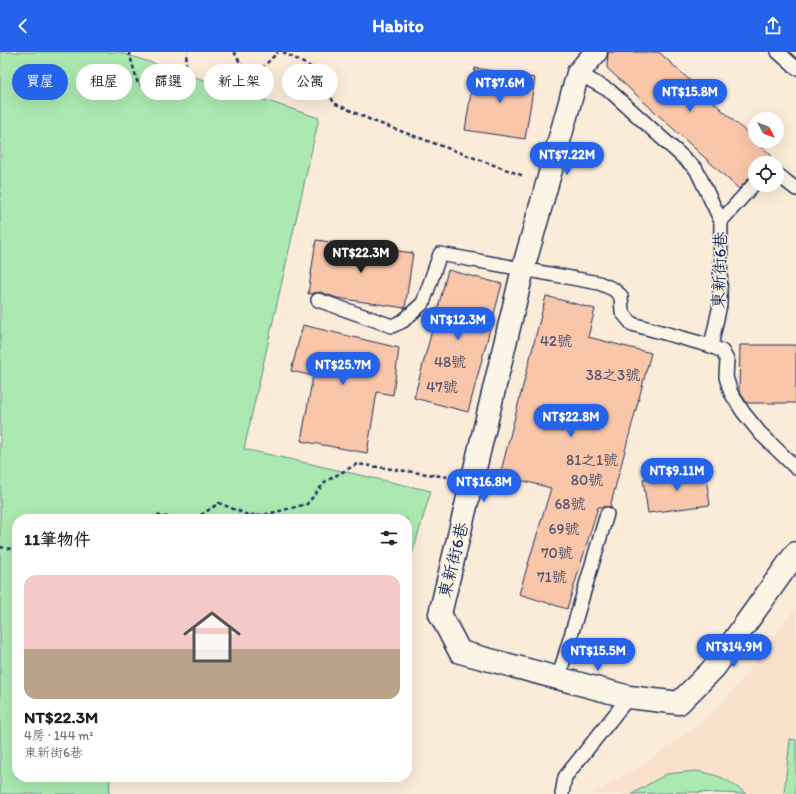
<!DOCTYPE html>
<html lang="zh-TW">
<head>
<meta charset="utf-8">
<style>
  body { margin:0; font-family:Itim,"LXGW WenKai TC",sans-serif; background:#f2f2f2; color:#202124; height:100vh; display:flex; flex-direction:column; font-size:15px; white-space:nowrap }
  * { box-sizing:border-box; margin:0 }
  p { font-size:13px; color:#757577 }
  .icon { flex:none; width:22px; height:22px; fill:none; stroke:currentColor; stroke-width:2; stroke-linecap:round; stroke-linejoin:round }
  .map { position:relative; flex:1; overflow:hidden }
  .panel { position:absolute; left:12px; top:462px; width:400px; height:268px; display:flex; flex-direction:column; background:#fff; border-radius:16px; box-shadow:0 4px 16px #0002 }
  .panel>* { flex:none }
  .guide { position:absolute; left:12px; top:12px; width:400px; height:36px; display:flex; gap:8px }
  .needle { width:26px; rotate:131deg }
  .buttons { position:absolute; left:748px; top:60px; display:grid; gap:8px }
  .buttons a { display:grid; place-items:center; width:36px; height:36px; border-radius:50%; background:#fff; box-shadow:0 4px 16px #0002; font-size:20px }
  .price { position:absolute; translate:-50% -34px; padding:0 9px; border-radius:14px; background:#2563eb; color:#fff; font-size:13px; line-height:26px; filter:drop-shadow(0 1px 2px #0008) }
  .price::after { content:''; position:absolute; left:50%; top:24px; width:12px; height:9px; margin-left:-6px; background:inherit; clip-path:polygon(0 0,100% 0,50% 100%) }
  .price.current { background:#222; color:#fff }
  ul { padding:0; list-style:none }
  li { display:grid; align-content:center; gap:8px; height:212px; padding:0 12px }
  li span { display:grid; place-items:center; height:124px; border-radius:12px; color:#555 }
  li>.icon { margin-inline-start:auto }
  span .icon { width:72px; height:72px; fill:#fffc; stroke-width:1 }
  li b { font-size:17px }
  h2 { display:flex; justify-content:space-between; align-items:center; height:48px; padding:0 12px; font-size:17px }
  .tag { padding:0 14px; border-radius:18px; background:#fff; box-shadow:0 4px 16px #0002; font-size:14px; line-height:36px }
  .tag.current { background:#2563eb; color:#fff }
  header { display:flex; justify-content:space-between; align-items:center; height:52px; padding:0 12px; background:#2563eb; color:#fff; font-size:18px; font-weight:700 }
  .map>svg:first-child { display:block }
  .built { fill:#fae1cb }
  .green { fill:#abe9b1; stroke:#638c88 }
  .building { fill:#f9c6a9; stroke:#1b2f5e }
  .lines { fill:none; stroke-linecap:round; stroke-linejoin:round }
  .service-casing { stroke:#1b2f5e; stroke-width:16 }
  .minor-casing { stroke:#1b2f5e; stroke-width:25 }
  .path { stroke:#1b2f5e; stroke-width:2.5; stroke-dasharray:4 3; stroke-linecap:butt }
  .service { stroke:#fcf5e5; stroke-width:13 }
  .minor { stroke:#fcf5e5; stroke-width:22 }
  .labels { text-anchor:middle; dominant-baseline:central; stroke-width:3; stroke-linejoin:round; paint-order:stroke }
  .number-label { font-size:15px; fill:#525571 }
  .street-label { font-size:17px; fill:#1b2f5e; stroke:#fcf5e5 }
</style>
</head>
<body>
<header><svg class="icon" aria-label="back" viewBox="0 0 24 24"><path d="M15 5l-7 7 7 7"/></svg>Habito<svg class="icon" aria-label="share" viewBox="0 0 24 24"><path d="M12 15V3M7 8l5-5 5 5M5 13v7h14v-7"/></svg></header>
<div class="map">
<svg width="796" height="742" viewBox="0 0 796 742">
  <rect width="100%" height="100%" fill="#fbecd9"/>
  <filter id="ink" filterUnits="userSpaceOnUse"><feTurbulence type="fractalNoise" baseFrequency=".025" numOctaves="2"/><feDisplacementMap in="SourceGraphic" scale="8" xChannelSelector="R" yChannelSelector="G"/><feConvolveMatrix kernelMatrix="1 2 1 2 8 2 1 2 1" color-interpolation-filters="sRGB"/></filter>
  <g filter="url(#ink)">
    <polygon class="built" points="796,555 796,742 591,742 644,712 694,676 725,649"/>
    <g class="green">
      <polygon points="0,0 119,0 319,66 244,397 431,439 407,519 407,467 17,467 17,725 110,725 109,742 0,742"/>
      <polygon points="790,687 796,688 796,742 784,742"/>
      <path d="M696,719C718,722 729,728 746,742L693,740L632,742L666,722Z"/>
    </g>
    <g class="building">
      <polygon points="608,0 659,0 772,104 765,111 755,111 755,122 749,126 739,137 607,16"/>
      <polygon points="475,16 535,26 525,87 465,78"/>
      <polygon points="316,188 413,201 405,256 337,246 320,240 308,242"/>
      <polygon points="448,218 502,232 468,360 414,346"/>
      <polygon points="546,244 595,257 588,285 651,301 610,455 598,455 567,557 519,542 551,436 500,423"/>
      <polygon points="303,273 399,296 393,343 377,340 367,401 301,389 313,324 291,319"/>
      <polygon points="740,293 796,293 796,351 747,351 739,339"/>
      <polygon points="705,418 710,453 648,461 643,427"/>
    </g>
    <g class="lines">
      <defs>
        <g id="service">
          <polyline points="778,0 796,16"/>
          <polyline points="578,21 610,39 696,117 721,169"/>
          <polyline points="777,122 796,137"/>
          <polyline points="755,131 721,169 720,253 711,294 722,299 727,308 726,325 731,341 743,360 760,381 796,416"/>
          <polyline points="318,248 392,274 403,269 423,251 440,202 599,231 613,237 621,244 622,260 632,272 711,294"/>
          <polyline points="558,627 607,462"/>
          <polyline points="562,742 565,725 629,645"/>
        </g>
        <polyline id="minor" points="596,0 578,21 547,132 523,217 440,562 460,600 629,645 679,651 714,616 796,501"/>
      </defs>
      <use href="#service" class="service-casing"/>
      <use href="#minor" class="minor-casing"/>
      <g class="path">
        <polyline points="129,0 138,32 183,40 187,0"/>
        <polyline points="234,0 250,28 278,0"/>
        <polyline points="283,0 318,19 334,51 373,69 524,124"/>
        <polyline points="152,467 155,463 181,467"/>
        <polyline points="195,467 219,451 248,463 264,463 307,452 326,429 357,412 448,425"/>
        <polyline points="0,495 17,498"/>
      </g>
      <use href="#service" class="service"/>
      <use href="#minor" class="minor"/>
    </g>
  </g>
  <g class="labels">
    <g class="number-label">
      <text x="556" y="289">42號</text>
      <text x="450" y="310">48號</text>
      <text x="613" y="323">38之3號</text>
      <text x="442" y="335">47號</text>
      <text x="592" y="408">81之1號</text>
      <text x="587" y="428">80號</text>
      <text x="570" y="452">68號</text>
      <text x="564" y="477">69號</text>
      <text x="557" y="501">70號</text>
      <text x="552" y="525">71號</text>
    </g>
    <g class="street-label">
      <text transform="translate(719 218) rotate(-88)">東新街6巷</text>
      <text transform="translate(453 508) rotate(-76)">東新街6巷</text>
    </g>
  </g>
</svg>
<div class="buttons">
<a><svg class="needle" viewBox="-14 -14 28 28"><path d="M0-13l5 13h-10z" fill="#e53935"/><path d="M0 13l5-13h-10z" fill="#757577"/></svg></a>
<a><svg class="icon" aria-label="locate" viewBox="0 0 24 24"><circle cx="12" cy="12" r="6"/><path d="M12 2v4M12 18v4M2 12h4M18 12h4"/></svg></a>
</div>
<b class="price" style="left:500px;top:52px">NT$7.6M</b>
<b class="price" style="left:690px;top:61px">NT$15.8M</b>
<b class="price" style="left:567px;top:124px">NT$7.22M</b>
<b class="price current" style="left:361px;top:222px">NT$22.3M</b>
<b class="price" style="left:458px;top:289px">NT$12.3M</b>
<b class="price" style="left:343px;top:334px">NT$25.7M</b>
<b class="price" style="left:571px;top:386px">NT$22.8M</b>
<b class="price" style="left:677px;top:440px">NT$9.11M</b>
<b class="price" style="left:484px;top:451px">NT$16.8M</b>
<b class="price" style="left:734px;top:616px">NT$14.9M</b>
<b class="price" style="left:598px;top:620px">NT$15.5M</b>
<div class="guide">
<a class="tag current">買屋</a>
<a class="tag">租屋</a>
<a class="tag">篩選</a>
<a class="tag">新上架</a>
<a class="tag">公寓</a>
</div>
<section class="panel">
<h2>11筆物件<svg class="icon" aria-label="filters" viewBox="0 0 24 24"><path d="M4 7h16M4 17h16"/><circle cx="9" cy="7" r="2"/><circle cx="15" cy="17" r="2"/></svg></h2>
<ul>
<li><span style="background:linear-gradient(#f6c9c9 60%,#b9a48a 0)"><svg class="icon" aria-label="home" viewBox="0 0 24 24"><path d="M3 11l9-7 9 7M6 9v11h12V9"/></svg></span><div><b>NT$22.3M</b><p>4房 · 144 m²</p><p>東新街6巷</p></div></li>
</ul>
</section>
</div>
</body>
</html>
